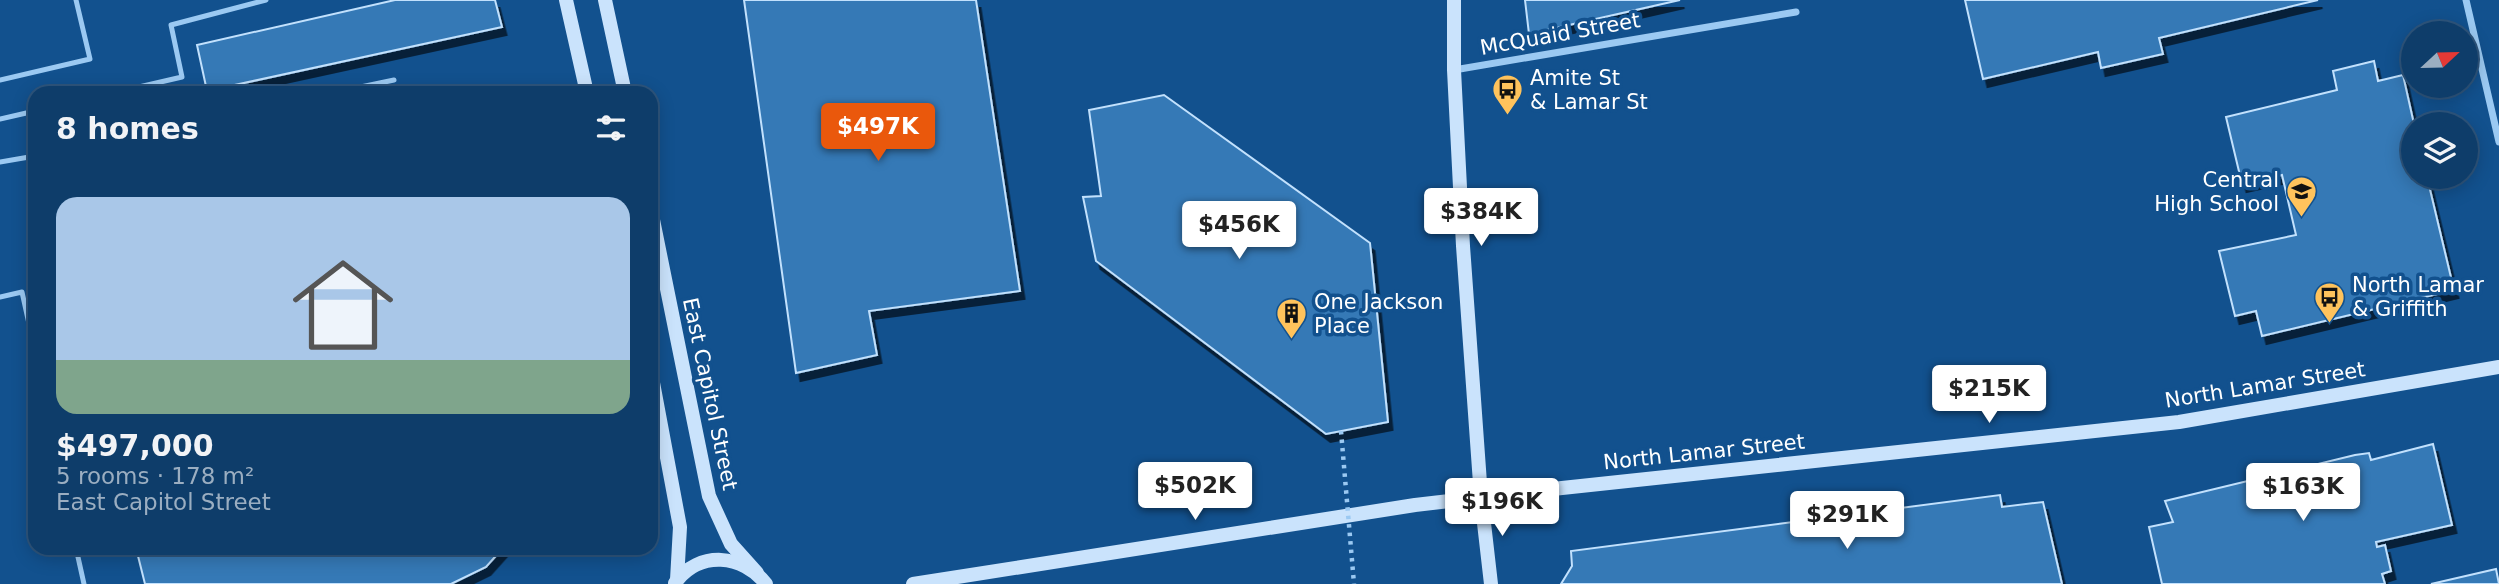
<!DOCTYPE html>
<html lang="en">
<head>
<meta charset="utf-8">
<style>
  body { margin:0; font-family:"DejaVu Sans",sans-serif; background:#174470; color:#f1f3f6; height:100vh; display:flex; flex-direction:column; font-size:26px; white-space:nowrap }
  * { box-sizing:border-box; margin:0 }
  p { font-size:23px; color:#9baec1 }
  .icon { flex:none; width:38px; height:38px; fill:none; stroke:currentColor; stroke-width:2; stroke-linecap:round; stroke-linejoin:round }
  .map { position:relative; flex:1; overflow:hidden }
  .panel { position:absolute; left:28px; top:86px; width:630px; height:469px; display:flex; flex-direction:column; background:#0e3d6a; border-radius:21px; box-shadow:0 4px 18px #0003,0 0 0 2px #2e567e }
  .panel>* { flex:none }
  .needle { width:46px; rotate:68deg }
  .buttons { position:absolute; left:2401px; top:21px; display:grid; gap:14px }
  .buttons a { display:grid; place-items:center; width:77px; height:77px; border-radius:50%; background:#0e3d6a; box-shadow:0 4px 18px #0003,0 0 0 2px #2e567e; font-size:35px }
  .price { position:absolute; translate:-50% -60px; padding:0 16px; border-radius:7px; background:#fff; color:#222; font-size:23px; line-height:46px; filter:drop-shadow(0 2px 4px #0008) }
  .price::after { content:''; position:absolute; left:50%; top:42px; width:21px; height:16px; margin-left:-10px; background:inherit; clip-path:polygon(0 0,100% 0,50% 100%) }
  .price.selected { background:#ea580c; color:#fff }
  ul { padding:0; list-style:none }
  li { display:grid; align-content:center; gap:14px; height:371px; padding:0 28px }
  li span { display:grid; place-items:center; height:217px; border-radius:21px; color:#555 }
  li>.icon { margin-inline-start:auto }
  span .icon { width:126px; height:126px; fill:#fffc; stroke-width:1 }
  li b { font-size:30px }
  h2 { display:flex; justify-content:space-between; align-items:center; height:84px; padding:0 28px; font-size:30px }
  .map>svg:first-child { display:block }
  .building { fill:#3579b6; stroke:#c2e1fd; stroke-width:2; filter:url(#shadow) }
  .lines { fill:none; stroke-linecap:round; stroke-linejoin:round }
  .lane { stroke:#9bc9f2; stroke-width:5 }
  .street { stroke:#9bc9f2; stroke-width:7 }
  .secondary { stroke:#cae3fc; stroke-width:14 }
  .path-bridge { stroke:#9bc9f2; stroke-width:4.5; stroke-dasharray:3.5 5; stroke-linecap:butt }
  .labels { text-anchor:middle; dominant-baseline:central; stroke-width:7; stroke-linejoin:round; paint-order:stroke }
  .street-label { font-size:21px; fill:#fff; stroke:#12518e }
  .poi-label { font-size:21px; fill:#fff; stroke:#12518e; text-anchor:start }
</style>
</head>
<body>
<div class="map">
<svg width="2499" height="584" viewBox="0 0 2499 584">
  <defs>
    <filter id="shadow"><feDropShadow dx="4.5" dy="8" stdDeviation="0" flood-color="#0009"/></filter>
  </defs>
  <rect width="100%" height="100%" fill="#12518e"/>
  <g class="building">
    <polygon points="395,0 495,0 502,27 207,91 197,45"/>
    <polygon points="744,0 976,0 1020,291 869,311 877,355 796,373"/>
    <polygon points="1525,0 1680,0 1529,34"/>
    <polygon points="1965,0 2318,0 2159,38 2163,54 2101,68 2098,52 1983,79"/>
    <polygon points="2374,61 2378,81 2403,75 2414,124 2413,177 2427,177 2454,290 2262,336 2256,311 2235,316 2219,251 2296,235 2282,175 2242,184 2226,117 2337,90 2333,71"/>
    <polygon points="1164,95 1370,243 1388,422 1326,434 1096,261 1083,197 1101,196 1089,110"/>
    <polygon points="2433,444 2452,525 2376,542 2377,547 2385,545 2391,571 2382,574 2385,584 2162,584 2149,527 2173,522 2165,501 2355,455 2369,453 2371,460"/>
    <polygon points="2000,495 2002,507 2043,502 2062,584 1561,584 1572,566 1571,551"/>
    <polygon points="136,548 503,548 486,567 451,584 145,584"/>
    <polygon points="2496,569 2499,584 2431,584"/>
  </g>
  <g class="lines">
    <g class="lane">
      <polyline points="0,80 90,59 76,0"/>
      <polyline points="113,93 182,77 171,25 266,0"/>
      <polyline points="332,93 394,80"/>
      <polyline points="0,119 35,111"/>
      <polyline points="0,162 35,156"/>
      <polyline points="0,297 22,292 35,351"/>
      <polyline points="76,548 84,584"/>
    </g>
    <g class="street">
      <polyline points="2466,0 2499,142"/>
      <polyline points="1454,70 1796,12"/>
    </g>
    <g class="secondary">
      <polyline points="566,0 587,93"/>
      <polyline points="605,0 625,93"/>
      <polyline points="1454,0 1454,70 1463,246 1481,497 1491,584"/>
      <polyline points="651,210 709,496 731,544 757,573"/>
      <polyline points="651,372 680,527 677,580"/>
      <path d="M675,583C699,550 743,554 766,584"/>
      <polyline points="913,584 1415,505 1562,488 2179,422 2499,367"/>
    </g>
    <polyline class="path-bridge" points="1341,431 1354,584"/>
  </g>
  <defs>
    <symbol id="bus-pin" viewBox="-11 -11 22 30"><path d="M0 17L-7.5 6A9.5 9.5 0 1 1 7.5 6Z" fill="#ffc35c" stroke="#12518e"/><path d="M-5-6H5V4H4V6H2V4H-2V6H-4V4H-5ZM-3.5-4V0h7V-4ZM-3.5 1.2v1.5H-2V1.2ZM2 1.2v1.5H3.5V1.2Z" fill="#111"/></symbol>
    <symbol id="school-pin" viewBox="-11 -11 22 30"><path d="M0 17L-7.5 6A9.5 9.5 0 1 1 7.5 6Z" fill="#ffc35c" stroke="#12518e"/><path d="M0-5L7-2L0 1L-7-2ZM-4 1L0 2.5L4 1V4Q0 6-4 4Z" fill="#111"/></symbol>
    <symbol id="building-pin" viewBox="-11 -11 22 30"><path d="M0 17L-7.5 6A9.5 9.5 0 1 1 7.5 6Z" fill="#ffc35c" stroke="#12518e"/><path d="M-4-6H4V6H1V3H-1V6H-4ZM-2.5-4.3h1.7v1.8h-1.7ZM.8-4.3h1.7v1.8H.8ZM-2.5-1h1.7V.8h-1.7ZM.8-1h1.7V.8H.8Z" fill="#111"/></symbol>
  </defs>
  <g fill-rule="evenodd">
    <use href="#bus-pin" x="1490" y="72" width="35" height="47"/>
    <use href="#school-pin" x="2284" y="174" width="35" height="47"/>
    <use href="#bus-pin" x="2312" y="280" width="35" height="47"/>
    <use href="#building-pin" x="1274" y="296" width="35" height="47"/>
  </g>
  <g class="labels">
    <g class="street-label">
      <text transform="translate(1560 34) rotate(-10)">McQuaid Street</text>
      <text transform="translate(2265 385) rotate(-9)">North Lamar Street</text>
      <text transform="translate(710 394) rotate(78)">East Capitol Street</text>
      <text transform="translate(1704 452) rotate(-6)">North Lamar Street</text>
    </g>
    <g class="poi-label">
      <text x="1530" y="78">Amite St<tspan x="1530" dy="24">&amp; Lamar St</tspan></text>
      <text x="2279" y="180" text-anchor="end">Central<tspan x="2279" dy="24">High School</tspan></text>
      <text x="2352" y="285">North Lamar<tspan x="2352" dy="24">&amp; Griffith</tspan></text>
      <text x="1314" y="302">One Jackson<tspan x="1314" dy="24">Place</tspan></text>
    </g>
  </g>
</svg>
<div class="buttons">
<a><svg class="needle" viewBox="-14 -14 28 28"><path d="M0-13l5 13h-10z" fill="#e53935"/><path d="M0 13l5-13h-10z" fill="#9baec1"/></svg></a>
<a><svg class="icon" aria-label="layers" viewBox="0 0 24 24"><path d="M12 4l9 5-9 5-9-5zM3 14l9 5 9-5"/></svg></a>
</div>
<b class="price selected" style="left:878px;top:163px">$497K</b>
<b class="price" style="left:1481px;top:248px">$384K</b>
<b class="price" style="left:1239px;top:261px">$456K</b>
<b class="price" style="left:1989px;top:425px">$215K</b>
<b class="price" style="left:1195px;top:522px">$502K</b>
<b class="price" style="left:2303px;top:523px">$163K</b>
<b class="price" style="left:1502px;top:538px">$196K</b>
<b class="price" style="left:1847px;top:551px">$291K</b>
<section class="panel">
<h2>8 homes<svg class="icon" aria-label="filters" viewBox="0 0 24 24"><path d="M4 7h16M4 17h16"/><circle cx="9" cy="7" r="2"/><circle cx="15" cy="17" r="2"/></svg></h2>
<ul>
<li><span style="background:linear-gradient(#a9c7e8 75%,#7fa58c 0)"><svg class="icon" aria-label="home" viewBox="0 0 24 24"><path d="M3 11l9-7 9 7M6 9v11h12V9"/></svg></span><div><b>$497,000</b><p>5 rooms · 178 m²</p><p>East Capitol Street</p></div></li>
</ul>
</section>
</div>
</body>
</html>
